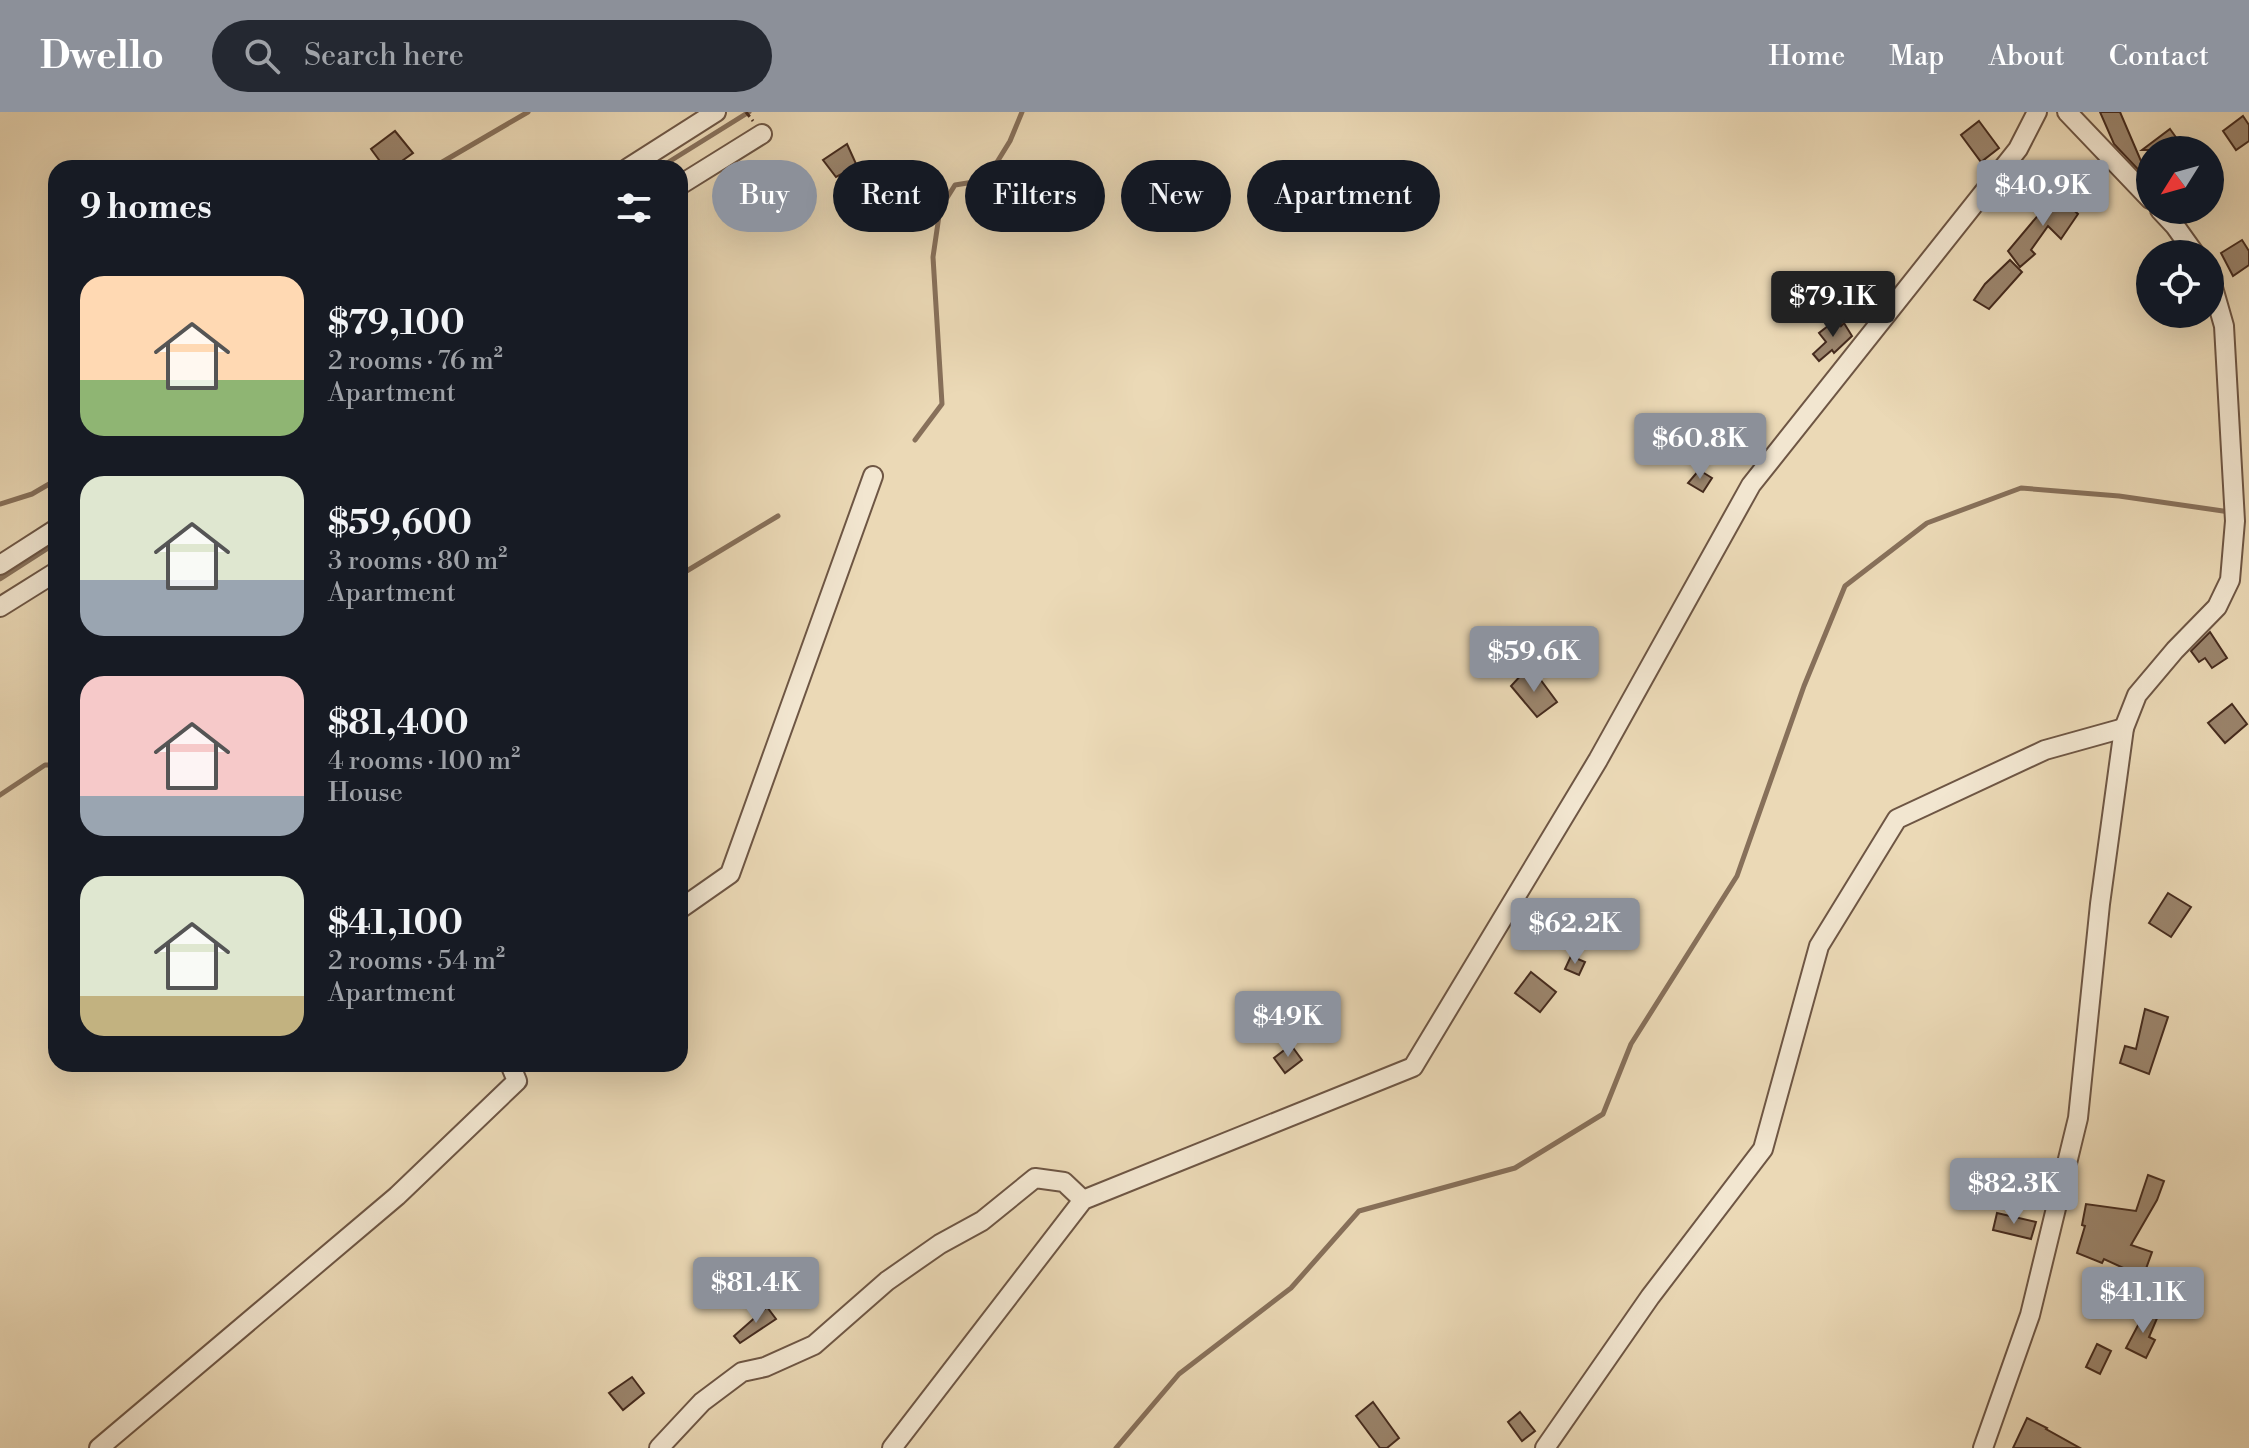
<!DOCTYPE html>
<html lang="en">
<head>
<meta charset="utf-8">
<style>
  body { margin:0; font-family:"Libre Bodoni",serif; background:#242831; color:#f1f3f6; height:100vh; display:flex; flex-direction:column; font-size:30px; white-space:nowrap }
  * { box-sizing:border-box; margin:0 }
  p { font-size:26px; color:#9ea1a6 }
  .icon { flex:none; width:44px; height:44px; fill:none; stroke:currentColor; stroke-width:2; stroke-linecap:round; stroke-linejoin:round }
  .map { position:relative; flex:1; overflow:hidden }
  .panel { position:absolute; left:48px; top:48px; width:640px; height:912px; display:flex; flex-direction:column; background:#171b24; border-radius:24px; box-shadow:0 8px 32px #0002 }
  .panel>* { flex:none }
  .banner { position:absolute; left:712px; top:48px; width:760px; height:72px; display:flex; gap:16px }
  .needle { width:52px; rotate:233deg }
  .fabs { position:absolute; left:2136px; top:24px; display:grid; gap:16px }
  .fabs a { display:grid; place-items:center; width:88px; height:88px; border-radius:50%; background:#171b24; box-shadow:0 8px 32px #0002; font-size:40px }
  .price { position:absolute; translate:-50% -68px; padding:0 18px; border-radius:8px; background:#8c9099; color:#fff; font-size:26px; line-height:52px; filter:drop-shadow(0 2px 4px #0008) }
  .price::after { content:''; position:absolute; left:50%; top:48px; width:24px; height:18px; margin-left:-12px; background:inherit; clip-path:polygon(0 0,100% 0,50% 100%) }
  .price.active { background:#222; color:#fff }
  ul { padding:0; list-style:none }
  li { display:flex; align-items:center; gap:24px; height:200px; padding:0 32px }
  li span { display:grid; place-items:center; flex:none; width:224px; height:160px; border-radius:24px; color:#555 }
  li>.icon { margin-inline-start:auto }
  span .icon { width:96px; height:96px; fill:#fffc; stroke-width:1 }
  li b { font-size:34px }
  h2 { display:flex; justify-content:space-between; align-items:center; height:96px; padding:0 32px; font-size:34px }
  .pill { padding:0 28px; border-radius:36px; background:#171b24; box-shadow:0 8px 32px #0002; font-size:28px; line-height:72px }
  .pill.active { background:#8c9099; color:#fff }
  header { display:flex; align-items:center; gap:48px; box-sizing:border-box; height:112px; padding:0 40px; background:#8c9099; color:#fff }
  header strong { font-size:38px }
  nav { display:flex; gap:44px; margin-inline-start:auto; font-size:28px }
  .search { width:560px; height:72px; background:#242831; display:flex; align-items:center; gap:20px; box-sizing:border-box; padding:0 28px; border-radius:44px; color:#9ea1a6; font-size:30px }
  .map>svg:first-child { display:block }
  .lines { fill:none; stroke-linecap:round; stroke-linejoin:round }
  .stream { stroke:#87705a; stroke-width:5 }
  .building { fill:#9b856d; stroke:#452b1e; stroke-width:2 }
  .minor-casing { stroke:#6e5644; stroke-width:22 }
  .path { stroke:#452b1e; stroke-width:3; stroke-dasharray:6 4; stroke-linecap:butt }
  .minor { stroke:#f2e6d0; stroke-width:18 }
</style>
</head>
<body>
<header>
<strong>Dwello</strong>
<div class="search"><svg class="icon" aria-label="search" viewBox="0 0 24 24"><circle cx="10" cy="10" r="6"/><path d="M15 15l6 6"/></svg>Search here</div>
<nav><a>Home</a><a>Map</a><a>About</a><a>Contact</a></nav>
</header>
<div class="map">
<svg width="2249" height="1336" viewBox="0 0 2249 1336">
  <rect width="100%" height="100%" fill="#ebd9b6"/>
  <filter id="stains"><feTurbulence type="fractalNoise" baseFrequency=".0025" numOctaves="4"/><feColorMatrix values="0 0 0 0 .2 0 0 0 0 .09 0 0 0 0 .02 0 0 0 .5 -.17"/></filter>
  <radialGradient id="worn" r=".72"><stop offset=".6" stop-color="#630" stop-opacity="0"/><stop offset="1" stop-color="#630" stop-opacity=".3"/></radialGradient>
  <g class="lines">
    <g class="stream">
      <polyline points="432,56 528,0"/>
      <polyline points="659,56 749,0"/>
      <polyline points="915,328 942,292 933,145 940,97 955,73 986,68 1010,29 1022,0"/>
      <polyline points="0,392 32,382 56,368"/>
      <polyline points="680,463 778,404"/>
      <polyline points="0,467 56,431"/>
      <polyline points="0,683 45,653 56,653"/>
      <polyline points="1116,1336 1179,1262 1291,1176 1359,1099 1515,1056 1603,1002 1631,932 1737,764 1804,574 1845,474 1927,411 2021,376 2119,384 2230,400"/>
    </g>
  </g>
  <g class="building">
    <polygon points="2100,0 2120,0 2150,70 2114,32"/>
    <polygon points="2243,4 2249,13 2249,29 2236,38 2223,19"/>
    <polygon points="1979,9 1999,36 1981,50 1961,23"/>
    <polygon points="2170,17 2185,38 2142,38"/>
    <polygon points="395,19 413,41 392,56 385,56 371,37"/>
    <polygon points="847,32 857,54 836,65 823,48"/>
    <polygon points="2056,82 2078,102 2061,127 2048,114 2031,138 2035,142 2020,155 2008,139"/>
    <polygon points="2242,128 2249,139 2249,153 2233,164 2221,141"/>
    <polygon points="2010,148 2022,160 1989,197 1974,188 1985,172"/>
    <polygon points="1837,207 1841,214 1844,211 1852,224 1834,241 1832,238 1819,249 1813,242 1826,230 1819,221"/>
    <polygon points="1699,358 1712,366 1703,380 1688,371"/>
    <polygon points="2210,520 2227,546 2212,556 2205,546 2199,550 2191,539"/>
    <polygon points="1524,560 1533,571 1540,567 1557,590 1537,605 1511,574"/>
    <polygon points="2232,592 2247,612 2225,631 2208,611"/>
    <polygon points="2168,781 2191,795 2171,825 2149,811"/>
    <polygon points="1571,844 1585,850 1579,863 1565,857"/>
    <polygon points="1531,860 1556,880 1540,900 1515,881"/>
    <polygon points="2145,897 2168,905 2149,962 2120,951 2125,934 2136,937"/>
    <polygon points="1291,933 1302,948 1285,961 1274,946"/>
    <polygon points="2148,1063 2164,1069 2157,1088 2131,1133 2152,1140 2143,1165 2104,1147 2102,1151 2077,1141 2085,1114 2082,1113 2086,1092 2136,1099"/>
    <polygon points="1997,1101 2036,1110 2031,1127 1993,1118"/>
    <polygon points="767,1195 776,1207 740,1231 734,1224"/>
    <polygon points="2146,1198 2158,1204 2149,1225 2155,1228 2146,1246 2126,1236"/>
    <polygon points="2097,1232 2111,1239 2100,1262 2086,1255"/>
    <polygon points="632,1265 644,1281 623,1298 609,1281"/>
    <polygon points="1373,1290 1399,1326 1387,1336 1380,1336 1356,1304"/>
    <polygon points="1520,1300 1535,1319 1522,1329 1508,1310"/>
    <polygon points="2027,1306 2047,1316 2046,1317 2080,1336 2013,1336"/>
  </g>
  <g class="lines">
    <defs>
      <g id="minor">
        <polyline points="2067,0 2150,87"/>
        <polyline points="628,56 716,0"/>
        <polyline points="680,73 762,22"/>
        <polyline points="2160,98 2175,114 2195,142"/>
        <polyline points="0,453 56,417"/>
        <polyline points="0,495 56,460"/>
        <polyline points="680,797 730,762 873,364"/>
        <polyline points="99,1336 397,1084 517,969 510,952"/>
        <polyline points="659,1336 702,1290 742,1260 765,1255 814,1233 887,1169 940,1132 982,1109 1035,1066 1064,1070 1083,1088"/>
        <polyline points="892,1336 1083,1088 1413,955 1598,648 1751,373 2018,37 2037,0"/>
        <polyline points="1545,1336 1650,1185 1763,1037 1819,834 1897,707 2045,638 2124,616"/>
        <polyline points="1983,1336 2030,1203 2078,1006 2100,792 2124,616 2137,583 2175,538 2217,495 2230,468 2235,409 2224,214 2210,165"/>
      </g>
    </defs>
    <use href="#minor" class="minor-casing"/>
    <polyline class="path" points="746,0 753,9"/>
    <use href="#minor" class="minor"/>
  </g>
  <rect width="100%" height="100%" filter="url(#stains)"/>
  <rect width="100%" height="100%" fill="url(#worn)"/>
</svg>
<div class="fabs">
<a><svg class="needle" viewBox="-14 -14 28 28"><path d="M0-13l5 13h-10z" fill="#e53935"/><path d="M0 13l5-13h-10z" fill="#9ea1a6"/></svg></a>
<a><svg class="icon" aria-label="locate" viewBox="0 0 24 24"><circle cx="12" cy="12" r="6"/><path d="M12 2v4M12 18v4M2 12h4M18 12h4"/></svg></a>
</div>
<b class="price" style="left:2043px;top:116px">$40.9K</b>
<b class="price active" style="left:1833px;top:227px">$79.1K</b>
<b class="price" style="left:1700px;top:369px">$60.8K</b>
<b class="price" style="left:1534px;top:582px">$59.6K</b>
<b class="price" style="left:1575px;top:854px">$62.2K</b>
<b class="price" style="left:1288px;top:947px">$49K</b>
<b class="price" style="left:2014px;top:1114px">$82.3K</b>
<b class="price" style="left:756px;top:1213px">$81.4K</b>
<b class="price" style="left:2143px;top:1223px">$41.1K</b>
<div class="banner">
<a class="pill active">Buy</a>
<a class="pill">Rent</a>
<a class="pill">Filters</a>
<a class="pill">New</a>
<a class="pill">Apartment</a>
</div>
<section class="panel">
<h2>9 homes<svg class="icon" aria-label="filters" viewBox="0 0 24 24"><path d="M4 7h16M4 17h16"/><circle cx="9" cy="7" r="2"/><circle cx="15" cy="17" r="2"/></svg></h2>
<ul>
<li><span style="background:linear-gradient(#ffd9b3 65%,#8fb573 0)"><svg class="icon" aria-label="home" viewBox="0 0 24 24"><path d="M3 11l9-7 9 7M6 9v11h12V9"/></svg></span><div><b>$79,100</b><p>2 rooms · 76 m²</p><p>Apartment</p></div></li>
<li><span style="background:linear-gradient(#dfe7d0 65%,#9aa5b1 0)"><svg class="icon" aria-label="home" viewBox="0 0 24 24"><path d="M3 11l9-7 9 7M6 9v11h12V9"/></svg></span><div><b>$59,600</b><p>3 rooms · 80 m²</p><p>Apartment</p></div></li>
<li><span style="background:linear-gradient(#f6c9c9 75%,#9aa5b1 0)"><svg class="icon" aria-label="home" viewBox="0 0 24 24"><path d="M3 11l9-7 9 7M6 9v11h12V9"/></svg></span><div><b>$81,400</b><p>4 rooms · 100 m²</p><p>House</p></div></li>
<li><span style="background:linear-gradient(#dfe7d0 75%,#c2b280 0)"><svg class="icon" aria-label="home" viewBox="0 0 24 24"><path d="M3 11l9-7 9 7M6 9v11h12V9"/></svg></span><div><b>$41,100</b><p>2 rooms · 54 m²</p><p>Apartment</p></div></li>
</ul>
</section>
</div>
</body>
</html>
